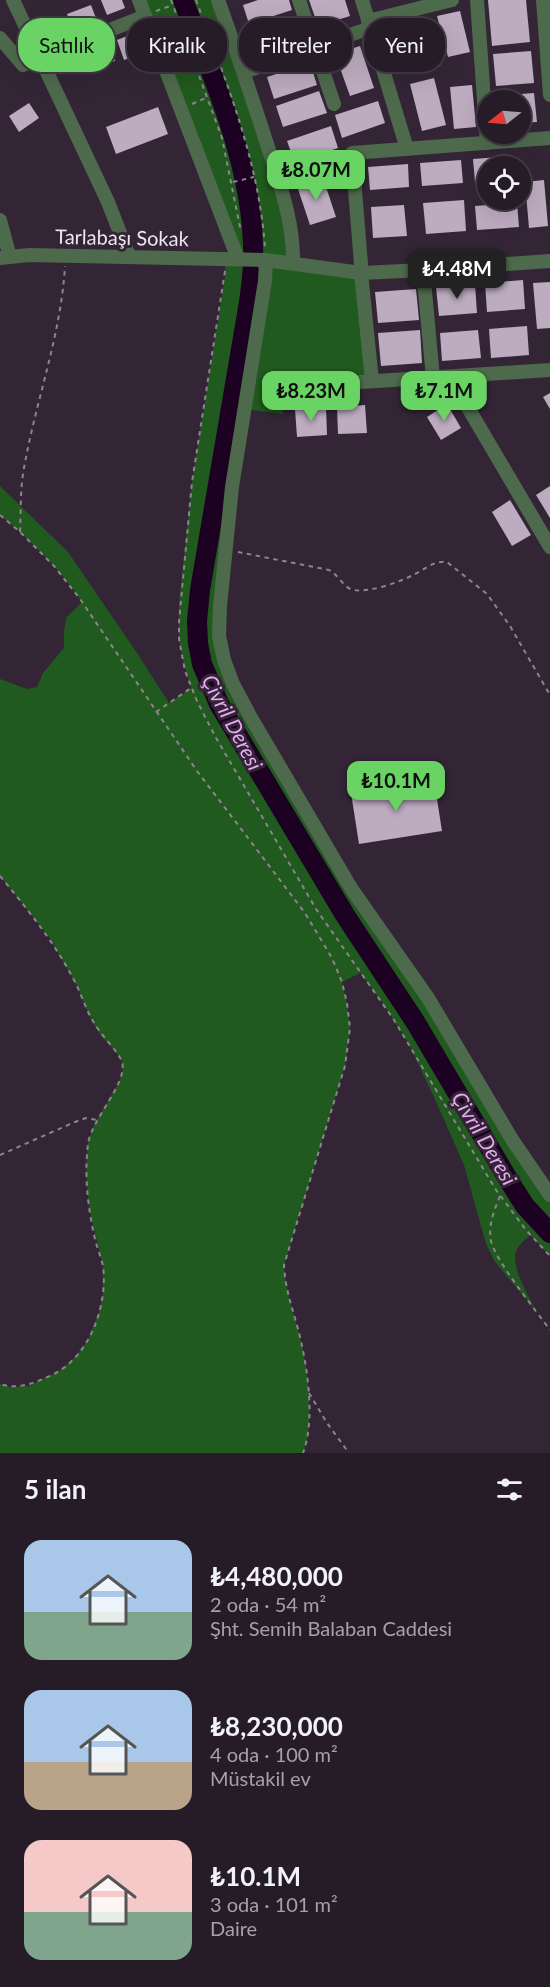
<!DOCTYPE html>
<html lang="tr">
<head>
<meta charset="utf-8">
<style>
  body { margin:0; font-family:Lato,sans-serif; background:#322934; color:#f1f3f6; height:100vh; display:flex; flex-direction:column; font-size:22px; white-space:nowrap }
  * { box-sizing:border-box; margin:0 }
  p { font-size:20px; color:#a4a1a8 }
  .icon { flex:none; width:33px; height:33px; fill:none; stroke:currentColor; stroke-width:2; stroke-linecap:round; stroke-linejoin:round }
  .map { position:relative; height:1453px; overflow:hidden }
  .panel { display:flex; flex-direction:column; background:#261c28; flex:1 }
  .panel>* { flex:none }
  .banner { position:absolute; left:18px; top:18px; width:514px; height:54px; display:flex; gap:12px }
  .needle { width:39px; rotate:253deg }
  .buttons { position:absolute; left:477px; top:90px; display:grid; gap:12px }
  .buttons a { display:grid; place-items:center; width:54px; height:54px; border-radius:50%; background:#261c28; box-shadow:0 6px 24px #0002,0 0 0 2px #423a45; font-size:30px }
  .price { position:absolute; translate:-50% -51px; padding:0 14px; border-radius:12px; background:#69d464; color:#111; font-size:20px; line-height:39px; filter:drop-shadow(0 2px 3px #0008) }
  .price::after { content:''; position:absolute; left:50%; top:36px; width:18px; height:14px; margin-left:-9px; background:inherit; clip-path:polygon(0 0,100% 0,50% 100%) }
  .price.selected { background:#222; color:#fff }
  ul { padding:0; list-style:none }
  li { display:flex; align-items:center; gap:18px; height:150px; padding:0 24px }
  li span { display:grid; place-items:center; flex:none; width:168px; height:120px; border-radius:18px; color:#555 }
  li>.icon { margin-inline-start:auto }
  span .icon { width:72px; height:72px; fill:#fffc; stroke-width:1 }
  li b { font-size:26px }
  h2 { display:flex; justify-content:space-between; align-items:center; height:72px; padding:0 24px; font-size:26px }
  .chip { padding:0 21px; border-radius:24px; background:#261c28; box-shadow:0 6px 24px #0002,0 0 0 2px #423a45; font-size:21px; line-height:54px }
  .chip.selected { background:#69d464; color:#111 }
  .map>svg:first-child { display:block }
  .green { fill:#215a1e }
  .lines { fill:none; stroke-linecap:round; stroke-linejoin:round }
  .river { stroke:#1d0123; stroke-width:20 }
  .building { fill:#bdabc0 }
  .path { stroke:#8e8391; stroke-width:2; stroke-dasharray:4.5 4.5; stroke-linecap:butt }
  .minor { stroke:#4e6a4c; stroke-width:14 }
  .labels { text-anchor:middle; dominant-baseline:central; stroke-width:6; stroke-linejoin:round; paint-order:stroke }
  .street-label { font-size:20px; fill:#eee5f0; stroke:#332536 }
  .water-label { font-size:21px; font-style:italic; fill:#eaa9f7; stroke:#332536 }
</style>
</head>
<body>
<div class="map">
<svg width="550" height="1453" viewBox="0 0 550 1453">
  <rect width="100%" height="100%" fill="#332536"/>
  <path class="green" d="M139,0H218L279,183L293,263L361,273L372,381L282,387L283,414L245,409L219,636L238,695L550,1195V1256L530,1235C526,1239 520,1244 517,1249C509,1265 529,1296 536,1311L495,1262L486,1244L464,1165L438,1106L409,1044L382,1002L360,973L342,982L347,1003L350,1028L345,1066L284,1265C285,1288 292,1308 298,1329C307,1363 316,1420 303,1453H0V1384L10,1387L28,1386L59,1371L74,1358L88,1340L99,1312L103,1294V1266L89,1208L86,1171L88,1142L94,1125L120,1080L123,1068L121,1058L101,1036L91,1019L76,984L49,937L0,876V679L27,689L37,687L43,673L64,648V631L66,618L82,602C60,569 30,540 0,515V486L68,552L139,656L169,703L191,688L183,661L179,639V604L192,482L225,277V258L237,259Z"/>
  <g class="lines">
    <path class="river" d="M183,0C213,77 251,162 253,246C254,269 251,291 247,314L200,590L197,621L198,643L202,664L219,704L345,915L416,1023L511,1184L525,1206L550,1233"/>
  </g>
  <g class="building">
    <polygon points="101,0 122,0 125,8 107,15"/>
    <polygon points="258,0 289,0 292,10 249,24 243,5"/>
    <polygon points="309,0 345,0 350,16 318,26"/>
    <polygon points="488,0 526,0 530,42 492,46"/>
    <polygon points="91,5 97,21 73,30 67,14"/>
    <polygon points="460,11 470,52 448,57 437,16"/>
    <polygon points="295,16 301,36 258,50 251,31"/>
    <polygon points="429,19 441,65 411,72 399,26"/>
    <polygon points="135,33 143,53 124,60 117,40"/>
    <polygon points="108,42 115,61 94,68 87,50"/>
    <polygon points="360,46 374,88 350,96 335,54"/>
    <polygon points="531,51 534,83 496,86 493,54"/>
    <polygon points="310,63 317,85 274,99 267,77"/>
    <polygon points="434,78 446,125 422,131 410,84"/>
    <polygon points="472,85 476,127 454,129 450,87"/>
    <polygon points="319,91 327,113 283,127 276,106"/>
    <polygon points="534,93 537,122 520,123 520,100 497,100 496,96"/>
    <polygon points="378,101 385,123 342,138 335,115"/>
    <polygon points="29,103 39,118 19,132 9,116"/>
    <polygon points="158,107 168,134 116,154 106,127"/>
    <polygon points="331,126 338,148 295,163 287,141"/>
    <polygon points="515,156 515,166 488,166 488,181 475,182 473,159"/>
    <polygon points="461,160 463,183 422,186 420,163"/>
    <polygon points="408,164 409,187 370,190 368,167"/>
    <polygon points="323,178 336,217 310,225 297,186"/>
    <polygon points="544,180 548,226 529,228 525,182"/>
    <polygon points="464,200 466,231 426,234 423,203"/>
    <polygon points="517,203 519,227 477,230 475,206"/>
    <polygon points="404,205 407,236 373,238 371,207"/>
    <polygon points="523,280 525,309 487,312 485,283"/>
    <polygon points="550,282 550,328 537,329 533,283"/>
    <polygon points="475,284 477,313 439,316 436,287"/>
    <polygon points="416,289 419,320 378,323 375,292"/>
    <polygon points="527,326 529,355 491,358 489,329"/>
    <polygon points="420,330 422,363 381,366 378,333"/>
    <polygon points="478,330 481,358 442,361 440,333"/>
    <polygon points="550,393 550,409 543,397"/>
    <polygon points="447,404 461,428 441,440 427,417"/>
    <polygon points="365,405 367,433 338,434 337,407"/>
    <polygon points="326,407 327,435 297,437 295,409"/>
    <polygon points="550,486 550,518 536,495"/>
    <polygon points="510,500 531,535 512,546 492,512"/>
    <polygon points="434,780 442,831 359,844 351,793"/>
  </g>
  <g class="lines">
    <g class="path">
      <polyline points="171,0 222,138 241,232"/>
      <path d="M196,0C226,81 259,161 265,248"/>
      <polyline points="156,11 173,5"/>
      <polyline points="192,104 208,97"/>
      <polyline points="233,182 254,177"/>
      <polyline points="225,271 192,482 179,622 179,639 185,671 197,701 215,736 316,909 394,1020 496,1190 526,1230 550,1256"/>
      <path d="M0,515L20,532L54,566L80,599L197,771L305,913L332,958L342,982L347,1003L350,1028L345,1066L284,1265C285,1288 292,1307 298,1329C307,1363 316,1419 303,1453"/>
      <path d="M20,532C21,511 20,489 24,468C36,400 61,335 65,266"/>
      <path d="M238,552L329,570C339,575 344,589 354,590C368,593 400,582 413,575C424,570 434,560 447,562L487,594L510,626L550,695"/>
      <polyline points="156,712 191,688"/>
      <path d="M0,876C28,910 56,944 76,984C82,996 86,1010 93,1021C99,1033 119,1052 122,1062C128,1083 91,1120 88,1144C84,1176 88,1209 95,1239C97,1248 101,1257 103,1266C108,1305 90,1357 52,1375C34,1383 19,1390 0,1384"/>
      <polyline points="0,1155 75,1122 86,1118 97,1120"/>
      <path d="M500,1196C494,1211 488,1225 491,1241C495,1260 537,1312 550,1330"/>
      <polyline points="309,1393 327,1423 349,1453"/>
    </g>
    <g class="minor">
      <polyline points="13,0 108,202 129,256"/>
      <polyline points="139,0 238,259"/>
      <path d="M218,0C236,49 252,98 268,147C280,185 294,223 293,263"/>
      <polyline points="299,0 334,104"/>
      <polyline points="362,0 407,149"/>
      <polyline points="477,0 487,143"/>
      <polyline points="543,0 550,95"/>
      <polyline points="368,21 452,0"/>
      <polyline points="0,38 23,65 145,16"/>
      <polyline points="244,72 370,28"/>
      <polyline points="0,220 10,257"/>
      <polyline points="0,258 29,255 266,260 361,273 423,270 550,261"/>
      <polyline points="266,260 265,281 232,487 220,606 219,636 224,660 233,684 250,716 351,888 428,998 513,1141 550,1195"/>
      <polyline points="361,264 352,153 550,138"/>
      <polyline points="423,270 433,378"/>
      <polyline points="361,273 372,381"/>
      <polyline points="450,377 550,547"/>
      <polyline points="282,387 550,370"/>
    </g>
  </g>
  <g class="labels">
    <g class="street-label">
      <text transform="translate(122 237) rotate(1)">Tarlabaşı Sokak</text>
    </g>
    <g class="water-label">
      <text transform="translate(233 722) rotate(62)">Çivril Deresi</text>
      <text transform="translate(485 1138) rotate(59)">Çivril Deresi</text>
    </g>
  </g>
</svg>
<div class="buttons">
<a><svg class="needle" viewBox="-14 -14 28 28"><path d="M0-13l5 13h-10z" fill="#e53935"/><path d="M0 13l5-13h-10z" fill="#a4a1a8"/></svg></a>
<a><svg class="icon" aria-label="locate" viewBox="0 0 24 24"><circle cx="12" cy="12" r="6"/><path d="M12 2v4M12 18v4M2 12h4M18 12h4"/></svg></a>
</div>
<b class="price" style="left:316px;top:201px">₺8.07M</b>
<b class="price selected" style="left:457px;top:300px">₺4.48M</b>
<b class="price" style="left:311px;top:422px">₺8.23M</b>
<b class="price" style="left:444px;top:422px">₺7.1M</b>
<b class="price" style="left:396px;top:812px">₺10.1M</b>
<div class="banner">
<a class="chip selected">Satılık</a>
<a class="chip">Kiralık</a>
<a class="chip">Filtreler</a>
<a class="chip">Yeni</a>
</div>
</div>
<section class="panel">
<h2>5 ilan<svg class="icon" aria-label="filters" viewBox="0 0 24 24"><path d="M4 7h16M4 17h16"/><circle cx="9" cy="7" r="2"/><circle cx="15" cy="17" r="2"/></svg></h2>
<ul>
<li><span style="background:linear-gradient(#a9c7e8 60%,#7fa58c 0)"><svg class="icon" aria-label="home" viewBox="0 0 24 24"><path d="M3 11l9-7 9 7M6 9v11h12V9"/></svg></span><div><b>₺4,480,000</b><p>2 oda · 54 m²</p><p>Şht. Semih Balaban Caddesi</p></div></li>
<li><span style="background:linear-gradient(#a9c7e8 60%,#b9a48a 0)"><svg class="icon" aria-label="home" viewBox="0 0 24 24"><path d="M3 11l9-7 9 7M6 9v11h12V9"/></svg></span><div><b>₺8,230,000</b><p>4 oda · 100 m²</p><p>Müstakil ev</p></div></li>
<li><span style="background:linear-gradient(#f6c9c9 60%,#7fa58c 0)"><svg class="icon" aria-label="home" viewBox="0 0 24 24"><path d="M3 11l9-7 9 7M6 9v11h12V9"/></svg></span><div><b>₺10.1M</b><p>3 oda · 101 m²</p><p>Daire</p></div></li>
</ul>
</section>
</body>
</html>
